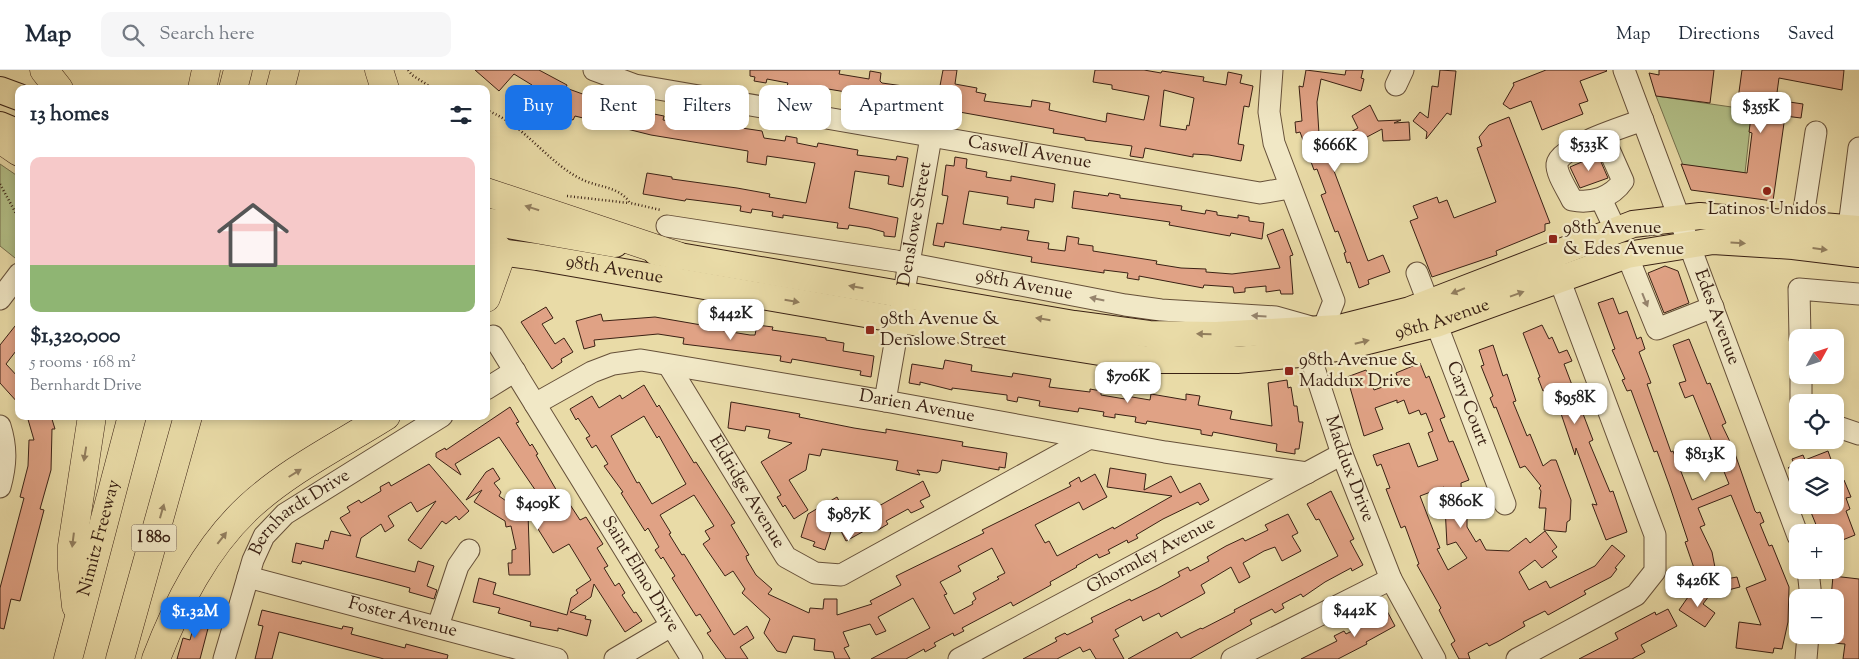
<!DOCTYPE html>
<html lang="en">
<head>
<meta charset="utf-8">
<style>
  body { margin:0; font-family:"Sorts Mill Goudy",serif; background:#f6f6f7; color:#1f2937; height:100vh; display:flex; flex-direction:column; font-size:19px; white-space:nowrap }
  * { box-sizing:border-box; margin:0 }
  p { font-size:16px; color:#747a83 }
  .icon { flex:none; width:28px; height:28px; fill:none; stroke:currentColor; stroke-width:2; stroke-linecap:round; stroke-linejoin:round }
  .map { position:relative; flex:1; overflow:hidden }
  .panel { position:absolute; left:15px; top:15px; width:475px; height:335px; display:flex; flex-direction:column; background:#fff; border-radius:10px; box-shadow:0 2px 8px #0003 }
  .panel>* { flex:none }
  .guide { position:absolute; left:505px; top:15px; width:475px; height:45px; display:flex; gap:10px }
  .needle { width:32px; rotate:50deg }
  .tools { position:absolute; left:1789px; top:259px; display:grid; gap:10px }
  .tools a { display:grid; place-items:center; width:55px; height:55px; border-radius:10px; background:#fff; box-shadow:0 2px 8px #0003; font-size:25px }
  .price { position:absolute; translate:-50% -42px; padding:0 11px; border-radius:10px; background:#fff; color:#222; font-size:16px; line-height:32px; filter:drop-shadow(0 1px 2px #0008) }
  .price::after { content:''; position:absolute; left:50%; top:30px; width:15px; height:11px; margin-left:-8px; background:inherit; clip-path:polygon(0 0,100% 0,50% 100%) }
  .price.active { background:#1a73e8; color:#fff }
  ul { padding:0; list-style:none }
  li { display:grid; align-content:center; gap:10px; height:265px; padding:0 15px }
  li span { display:grid; place-items:center; height:155px; border-radius:10px; color:#555 }
  li>.icon { margin-inline-start:auto }
  span .icon { width:90px; height:90px; fill:#fffc; stroke-width:1 }
  li b { font-size:21px }
  h2 { display:flex; justify-content:space-between; align-items:center; height:60px; padding:0 15px; font-size:21px }
  .chip { padding:0 18px; border-radius:10px; background:#fff; box-shadow:0 2px 8px #0003; font-size:18px; line-height:45px }
  .chip.active { background:#1a73e8; color:#fff }
  header { display:flex; align-items:center; gap:30px; box-sizing:border-box; height:70px; padding:0 25px; background:#fff; border-bottom:1px solid #e0e1e3 }
  header strong { font-size:24px }
  nav { display:flex; gap:28px; margin-inline-start:auto; font-size:18px }
  .search { width:350px; height:45px; background:#f6f6f7; display:flex; align-items:center; gap:12px; box-sizing:border-box; padding:0 18px; border-radius:10px; color:#747a83; font-size:19px }
  .map>svg:first-child { display:block }
  .green { fill:#b3c189; stroke:#76714e }
  .building { fill:#e0a285; stroke:#3a2114; fill-rule:evenodd }
  .lines { fill:none; stroke-linecap:round; stroke-linejoin:round }
  .minor-casing { stroke:#665039; stroke-width:23 }
  .major-casing { stroke:#3a2114; stroke-width:28 }
  .highway-casing { stroke:#3a2114; stroke-width:29 }
  .path { stroke:#3a2114; stroke-width:2.5; stroke-dasharray:1 2.5; stroke-linecap:butt }
  .minor { stroke:#f1e8c6; stroke-width:21 }
  .major { stroke:#e9dba7; stroke-width:26 }
  .highway { stroke:#e9dba7; stroke-width:28 }
  .oneway { fill:#927e5e }
  .oneway2 { fill:#96846d }
  .poi-dot { fill:#8f2418; stroke:#f1e8c6; stroke-width:2 }
  .labels { text-anchor:middle; dominant-baseline:central; stroke-width:4.5; stroke-linejoin:round; paint-order:stroke }
  .shield { fill:#f1e8c6; stroke:#715d49; stroke-width:1 }
  .shield-label { font-size:16px; font-weight:bold; fill:#3a2114 }
  .street-label { font-size:18px; fill:#3a2114; stroke:#f1e8c6 }
  .poi-label { font-size:18px; fill:#3a2114; stroke:#f1e8c6; text-anchor:start }
</style>
</head>
<body>
<header>
<strong>Map</strong>
<div class="search"><svg class="icon" aria-label="search" viewBox="0 0 24 24"><circle cx="10" cy="10" r="6"/><path d="M15 15l6 6"/></svg>Search here</div>
<nav><a>Map</a><a>Directions</a><a>Saved</a></nav>
</header>
<div class="map">
<svg width="1859" height="589" viewBox="0 0 1859 589">
  <rect width="100%" height="100%" fill="#e9dba7"/>
  <filter id="stains"><feTurbulence type="fractalNoise" baseFrequency=".004" numOctaves="4"/><feColorMatrix values="0 0 0 0 .2 0 0 0 0 .09 0 0 0 0 .02 0 0 0 .5 -.17"/></filter>
  <radialGradient id="worn" r=".72"><stop offset=".6" stop-color="#630" stop-opacity="0"/><stop offset="1" stop-color="#630" stop-opacity=".3"/></radialGradient>
  <g class="green">
    <polygon points="1656,26 1752,40 1745,103 1683,95"/>
    <polygon points="0,94 19,107 19,183 15,188 0,176"/>
  </g>
  <g class="building">
    <polygon points="475,0 539,0 567,15 566,18 602,31 601,35 623,42 624,38 664,46 663,50 687,54 688,50 762,61 764,68 785,71 786,66 797,68 797,73 817,77 818,73 858,80 857,85 881,88 896,90 897,86 908,88 903,117 888,114 889,106 855,101 849,138 898,148 895,167 884,166 884,162 869,158 849,155 848,159 837,158 838,153 783,145 783,148 772,146 773,142 752,139 751,143 740,141 741,136 686,129 685,131 643,124 647,103 672,107 672,109 737,118 770,124 769,127 806,133 815,93 767,86 766,95 747,92 748,81 651,65 575,46 573,50 563,46 561,51 544,43 546,39 526,26 532,15 514,4 499,21"/>
    <path d="M750,0H840L839,4L869,9L870,1L881,3L880,11L882,13L939,21L943,0H957L955,14L977,18L976,22L986,24L984,31L1031,37L1032,30L1050,33L1049,40L1106,52L1107,43L1144,50L1149,26L1112,19V15L1093,12L1095,0H1144L1161,3L1162,1L1204,7L1203,11L1226,15L1228,2L1242,5L1240,13L1253,16L1249,37L1244,36L1238,74L1244,75L1241,91L1209,85L1193,84V87L1145,78L1143,88L1130,86L1132,76L1085,70V68L1053,63L1054,59L926,36L925,41L884,33V29L863,26L862,31L852,29V23L828,19L827,24L787,16L788,13L767,9L766,13L754,11L755,7L750,6ZM1164,20L1194,28L1189,56L1187,55L1186,60L1160,56Z"/>
    <polygon points="1306,0 1345,5 1346,0 1363,0 1361,8 1364,9 1361,21 1321,9 1317,32 1320,80 1333,75 1339,90 1331,93 1368,191 1383,185 1390,202 1368,210 1369,214 1359,218 1350,192 1347,193 1344,183 1346,182 1338,161 1335,162 1321,125 1326,123 1317,99 1314,100 1300,62 1296,63 1295,52 1302,51 1299,16 1303,17"/>
    <polygon points="1440,0 1456,1 1451,45 1447,43 1426,69 1427,62 1413,51 1420,42 1428,48 1432,16 1438,17"/>
    <polygon points="1546,0 1606,0 1607,1 1580,11 1588,31 1579,34 1583,44 1542,60 1531,31 1510,39 1503,34 1514,15 1513,13"/>
    <polygon points="1659,0 1714,0 1710,33 1656,26 1649,3 1659,5"/>
    <polygon points="1742,0 1844,0 1842,20 1779,8 1776,30 1803,34 1801,48 1785,46 1773,131 1691,120 1681,94 1747,103 1752,63 1749,62 1752,40 1750,40 1751,31 1738,29"/>
    <polygon points="1370,35 1378,51 1401,50 1394,53 1409,52 1410,70 1383,71 1382,59 1350,76 1345,65 1358,58 1352,46"/>
    <polygon points="1509,47 1550,153 1545,154 1545,161 1496,181 1497,185 1432,207 1410,151 1418,148 1413,136 1437,127 1439,133 1447,130 1454,148 1496,132 1477,78 1482,76 1479,67 1489,55"/>
    <polygon points="1598,85 1608,108 1580,118 1570,97"/>
    <polygon points="955,87 967,89 966,98 987,102 986,107 1011,111 1011,106 1055,114 1053,132 1035,129 1034,138 1007,134 1008,127 969,121 963,154 1001,160 1001,157 1029,161 1027,170 1049,173 1048,179 1065,181 1067,166 1079,168 1078,174 1093,176 1093,181 1157,191 1156,194 1181,198 1206,199 1206,202 1232,204 1280,198 1267,165 1283,159 1293,185 1290,186 1293,224 1281,224 1280,220 1266,222 1266,216 1245,218 1245,222 1234,223 1233,217 1204,215 1203,218 1139,206 1139,210 1127,208 1128,203 1104,200 1104,203 1031,192 1032,187 945,172 944,177 933,175 937,153 943,154 948,126 942,125 946,95 954,96"/>
    <polygon points="1074,121 1108,126 1109,123 1120,125 1120,128 1182,136 1181,140 1205,144 1206,140 1217,142 1217,145 1238,148 1238,145 1249,147 1249,151 1264,153 1262,169 1231,163 1230,166 1169,155 1170,152 1072,138"/>
    <polygon points="1665,196 1678,201 1689,233 1664,243 1648,203"/>
    <polygon points="1613,228 1619,244 1627,241 1637,269 1641,267 1645,279 1639,282 1651,313 1647,314 1671,382 1673,381 1692,430 1729,414 1693,325 1685,328 1679,313 1686,311 1673,275 1689,269 1707,314 1710,313 1726,353 1722,355 1733,378 1755,441 1757,443 1760,442 1764,452 1760,454 1769,476 1772,475 1789,517 1788,552 1782,579 1774,578 1773,583 1736,578 1739,552 1761,555 1746,518 1766,510 1731,425 1698,438 1705,455 1700,457 1712,482 1717,508 1694,512 1693,501 1695,501 1685,472 1688,471 1670,417 1657,381 1654,382 1631,320 1627,321 1622,310 1625,309 1612,280 1615,279 1598,233"/>
    <polygon points="546,237 553,248 542,254 555,274 564,268 573,282 561,289 562,292 552,299 521,252"/>
    <polygon points="601,244 603,251 655,247 713,257 713,259 750,265 755,265 757,255 773,257 772,260 826,268 826,270 844,273 843,281 874,286 871,307 860,305 861,301 792,289 791,293 780,291 781,286 683,274 684,268 658,264 594,270 595,276 584,279 576,251"/>
    <polygon points="19,251 19,277 6,294 19,308 19,334 0,313 0,275"/>
    <polygon points="1542,255 1549,269 1552,267 1559,283 1567,280 1572,291 1564,294 1593,370 1589,372 1610,422 1613,421 1627,462 1606,470 1592,434 1597,435 1576,378 1575,385 1552,317 1543,321 1538,308 1540,307 1523,263"/>
    <polygon points="1493,275 1503,306 1507,304 1516,331 1513,332 1527,366 1530,364 1543,396 1551,390 1556,390 1571,430 1570,450 1567,452 1566,462 1544,460 1546,438 1539,438 1541,421 1539,418 1541,416 1525,396 1520,398 1496,337 1494,338 1490,328 1493,326 1481,296 1484,295 1479,280"/>
    <polygon points="945,290 972,295 971,301 1012,307 1013,303 1051,309 1049,317 1090,322 1090,319 1101,321 1101,325 1125,329 1126,326 1150,330 1151,324 1186,330 1186,324 1200,326 1198,335 1232,341 1230,349 1272,356 1268,313 1287,310 1288,318 1291,317 1294,336 1297,336 1299,352 1303,352 1299,379 1295,379 1295,384 1276,381 1277,374 1213,362 1212,366 1201,364 1201,360 1147,351 1146,354 1135,352 1136,347 1115,344 1115,348 1103,346 1104,342 1079,338 1078,342 1039,336 1040,331 1018,327 1017,332 1007,330 1007,325 952,318 952,320 920,312 920,315 909,313 912,294 943,299"/>
    <path d="M1420,293L1426,308L1429,306L1445,347L1440,349L1449,372L1453,371L1469,410L1461,413L1462,439H1467V457L1476,472L1480,469L1486,480L1509,481L1526,468L1530,473L1545,461L1557,477L1552,481L1557,487L1542,498L1535,490L1519,502L1529,520L1546,511L1550,518L1595,496L1612,475L1625,486L1615,498L1617,499L1611,507L1584,521L1586,524L1548,545L1545,541L1523,552L1525,556L1499,571L1489,576L1487,573L1468,583L1470,589H1459L1451,574L1455,571L1439,540L1441,538L1417,495L1419,494L1405,456L1401,458L1386,419L1390,418L1381,394L1377,396L1373,385L1409,373L1418,397L1438,390L1428,363L1433,361L1426,343L1421,345L1419,340L1409,344L1404,330L1397,333V330L1375,338L1383,359L1364,366L1347,307L1366,300L1374,320L1399,311L1396,303ZM1444,417L1447,475L1456,472L1467,488L1448,500L1437,479L1440,478L1420,426Z"/>
    <path d="M644,315L657,337L659,335L694,393L696,392L735,453L731,455L749,485L746,486L747,490L756,505L772,519L768,524L809,543L810,538L823,539L824,529H837V545L872,534L870,531L901,515L896,506L984,463L982,460L1071,416L1069,413L1079,407L1081,412L1095,404L1107,427L1083,440L1079,432L1035,455L1045,473L1049,471L1057,486L1113,457L1114,459L1172,426L1107,417L1110,398L1146,404L1144,420L1171,406L1180,423L1200,413L1209,430L1200,435L1198,432L1163,449L1136,465L1138,468L1128,473L1127,470L1108,480L1110,483L1099,488L1097,484L1076,496L1077,497L1050,512L1051,515L1013,536L1011,532L962,558L964,561L954,566L953,563L934,573L936,576L925,582L924,579L906,589H871L930,558L913,528L878,547L886,561L876,565L870,554L843,562L849,576L844,578L850,589H835L833,582L814,580L815,569L793,566L786,583L777,581L764,563L770,549L742,523L745,519L733,501L725,506L703,474L710,469L705,461L714,456L694,425L660,445L671,463L669,464L682,485L684,484L734,565L747,556L754,568L740,577L748,589H726L707,563L711,561L700,544L696,546L672,508L675,506L663,487L661,489L655,480L659,477L648,458L645,461L621,423L623,422L604,396L608,394L596,375L592,378L586,368L590,366L578,348L576,350L570,339L592,326L599,338L620,325L622,329ZM644,346L657,368L659,366L686,414L652,434L639,412L637,413L611,366ZM992,478L1005,503L997,507L999,509L973,523L976,529L972,532L973,534L954,544L944,525L947,524L940,512L961,501L958,496Z"/>
    <polygon points="731,332 800,344 799,347 854,358 886,363 886,359 963,372 962,376 1007,383 1005,398 999,397 999,400 942,390 940,401 937,403 917,400 920,405 896,400 898,391 822,379 820,386 809,384 806,400 789,410 808,440 794,449 785,435 783,437 777,427 781,425 761,392 792,373 768,368 770,360 746,356 745,361 728,358"/>
    <polygon points="510,337 519,352 516,353 530,376 532,374 538,384 536,385 565,435 569,433 580,450 586,447 603,474 597,478 608,496 604,498 615,516 619,513 625,523 622,525 634,543 636,542 642,551 625,562 594,514 591,527 570,542 586,546 585,549 591,550 587,566 558,558 558,561 530,556 531,552 498,543 500,538 473,532 479,508 496,513 493,524 567,545 571,528 578,523 576,520 591,510 569,474 553,483 528,443 530,505 509,505 508,493 512,493 512,480 516,479 511,456 506,457 505,451 474,432 482,420 466,430 486,402 493,398 500,409 494,413 501,422 499,426 519,440 540,427 499,367 455,394 461,405 436,387 436,383 445,378 446,380"/>
    <polygon points="27,346 51,346 55,359 52,359 51,400 40,439 44,440 20,531 11,529 4,559 0,558 0,518 24,428 20,427 28,396 29,370 34,370"/>
    <polygon points="1828,381 1834,398 1788,398 1794,394 1792,389 1803,385 1805,390"/>
    <polygon points="429,394 469,441 459,450 456,446 446,454 442,451 421,479 408,470 436,431 417,442 411,432 388,446 394,456 385,462 381,454 361,468 356,487 415,502 418,491 434,496 427,516 437,520 434,529 409,522 410,518 380,510 302,491 301,494 292,492 296,473 323,479 325,470 328,471 331,461 351,466 340,448 350,442 347,437 359,430 361,433 381,421 380,417 389,412 391,416"/>
    <polygon points="1835,401 1840,412 1844,410 1851,427 1846,428 1850,439 1846,441 1855,465 1835,473 1835,462 1819,462 1808,435 1835,435"/>
    <polygon points="923,411 930,426 920,431 924,437 911,443 908,439 886,451 888,454 878,460 875,455 846,471 835,449 825,480 813,476 815,472 801,467 808,444 837,427 849,450 862,443 863,445"/>
    <polygon points="1331,421 1354,469 1350,471 1363,495 1352,501 1351,498 1325,512 1303,527 1301,524 1282,534 1284,538 1275,543 1272,539 1250,550 1252,554 1190,589 1128,589 1177,562 1181,568 1201,558 1202,559 1235,542 1234,540 1338,486 1319,449 1316,450 1307,434"/>
    <polygon points="1288,444 1298,463 1292,466 1301,481 1282,491 1275,477 1264,481 1243,493 1250,507 1239,513 1231,497 1201,515 1205,523 1198,527 1161,547 1159,543 1143,551 1141,546 1115,560 1119,566 1113,569 1124,589 1096,589 1090,579 1083,582 1080,577 1057,589 1023,589 1057,571 1055,568 1065,563 1067,565 1093,552 1091,548 1130,529 1131,531 1158,518 1180,506 1178,502 1188,497 1190,501 1209,491 1207,487 1226,476 1243,468 1245,471 1268,460 1265,455"/>
    <polygon points="1833,506 1859,509 1859,589 1843,589 1845,574 1832,573 1835,565 1835,528 1831,528"/>
    <polygon points="1737,507 1740,517 1728,520 1726,509"/>
    <polygon points="1695,517 1709,526 1703,534 1715,543 1705,557 1679,540"/>
    <polygon points="1386,539 1395,556 1366,572 1367,574 1338,589 1301,589 1337,571 1334,566 1344,561 1346,564 1378,548 1376,544"/>
    <polygon points="1668,539 1677,556 1641,575 1645,582 1632,589 1579,589 1618,569 1615,563 1655,542 1656,545"/>
    <polygon points="262,540 342,559 343,556 353,558 351,564 405,578 406,574 448,585 447,589 384,589 279,562 272,589 255,589 263,556 258,555"/>
    <polygon points="197,543 211,547 200,589 177,589 183,568 190,570"/>
  </g>
  <g class="lines">
    <defs>
      <g id="minor">
        <path id="s1" d="M594,0L635,15L1260,123L1290,118"/>
        <path id="s2" d="M1272,0L1269,42L1274,73L1334,231L1314,282V298L1342,384L1391,509L1435,589"/>
        <path id="s3" d="M1624,0L1798,466"/>
        <polyline points="1396,15 1403,0"/>
        <path d="M1603,66L1623,111C1612,127 1592,134 1572,130C1568,121 1556,104 1557,94C1559,77 1626,56 1643,50"/>
        <polyline points="1601,129 1616,161"/>
        <polyline points="1802,153 1816,62"/>
        <path id="s4" d="M667,156L896,191L1125,235L1161,240L1276,247L1308,256"/>
        <polyline points="1847,172 1859,78"/>
        <polyline points="1627,185 1657,259 1713,237"/>
        <path id="s5" d="M1417,203L1505,434"/>
        <polyline points="0,229 19,204"/>
        <path id="s6" d="M493,266L692,589"/>
        <polyline points="1800,268 1799,219 1859,224"/>
        <path id="s7" d="M669,296L786,487L815,503L841,505L1088,369"/>
        <polyline points="1801,305 1801,332"/>
        <polyline points="486,319 515,301"/>
        <path id="s8" d="M885,331L931,67"/>
        <path id="s9" d="M535,334L592,302L613,294L641,290L885,331L1165,382L1307,403"/>
        <path d="M0,356C7,378 6,395 0,417"/>
        <polyline points="1835,356 1859,364"/>
        <polyline points="1808,500 1811,528"/>
        <path id="s10" d="M248,507L557,589"/>
        <polyline points="438,556 458,496 469,480"/>
        <path id="s11" d="M224,589L253,490L264,466L285,444L442,346"/>
        <polyline points="615,589 671,556"/>
        <path id="s12" d="M959,589L1342,384"/>
        <polyline points="1232,589 1391,509"/>
        <polyline points="1517,589 1636,525 1655,501 1655,465 1554,195"/>
        <polyline points="1806,589 1808,565"/>
      </g>
      <g id="major">
        <polyline points="0,20 19,27"/>
        <polyline points="0,55 19,63"/>
        <polyline points="486,151 615,174"/>
        <path id="s13" d="M486,180L537,187L900,250L1150,290H1237L1299,284L1344,277L1436,254L1627,185L1713,171L1793,176L1859,184"/>
        <polyline points="656,182 1074,254 1149,264 1216,265 1339,258 1410,240 1633,154 1700,146 1859,159"/>
      </g>
      <g id="highway">
        <polyline points="44,0 59,19"/>
        <polyline points="379,0 385,19"/>
        <polyline points="202,19 206,0"/>
        <polyline points="233,19 238,0"/>
        <polyline points="280,19 285,0"/>
        <polyline points="0,69 19,82"/>
        <polyline points="486,122 678,186"/>
        <polyline points="486,167 502,183 486,228"/>
        <polyline points="76,536 72,499 72,476 92,346"/>
        <path id="s14" d="M68,589L132,346"/>
        <polyline points="120,589 188,346"/>
        <path d="M156,589C177,534 205,478 249,437C289,400 340,375 386,346"/>
      </g>
    </defs>
    <use href="#minor" class="minor-casing"/>
    <use href="#major" class="major-casing"/>
    <use href="#highway" class="highway-casing"/>
    <g class="path">
      <polyline points="408,0 412,5 434,19"/>
      <path d="M486,40C525,55 544,89 579,108C597,118 618,115 630,133L661,140"/>
      <polyline points="0,114 19,149"/>
      <polyline points="567,126 629,133"/>
    </g>
    <use href="#minor" class="minor"/>
    <use href="#major" class="major"/>
    <use href="#highway" class="highway"/>
  </g>
  <defs><path id="oneway-solid" d="M-6-.8H1V-3.2L6.5 0L1 3.2V.8H-6Z" transform="scale(1.25)"/></defs>
  <g class="oneway">
    <use href="#oneway-solid" transform="translate(532 138) rotate(-162)"/>
    <use href="#oneway-solid" transform="translate(1738 173) rotate(3)"/>
    <use href="#oneway-solid" transform="translate(1820 179) rotate(7)"/>
    <use href="#oneway-solid" transform="translate(856 217) rotate(-170)"/>
    <use href="#oneway-solid" transform="translate(1458 221) rotate(158)"/>
    <use href="#oneway-solid" transform="translate(1517 224) rotate(-20)"/>
    <use href="#oneway-solid" transform="translate(792 231) rotate(10)"/>
    <use href="#oneway-solid" transform="translate(1043 249) rotate(-171)"/>
    <use href="#oneway-solid" transform="translate(1204 264) rotate(-179)"/>
    <use href="#oneway-solid" transform="translate(1362 272) rotate(-14)"/>
    <use href="#oneway-solid" transform="translate(85 384) rotate(99)"/>
    <use href="#oneway-solid" transform="translate(295 403) rotate(-32)"/>
    <use href="#oneway-solid" transform="translate(162 441) rotate(-74)"/>
    <use href="#oneway-solid" transform="translate(222 468) rotate(-52)"/>
    <use href="#oneway-solid" transform="translate(73 470) rotate(97)"/>
  </g>
  <g class="oneway2">
    <use href="#oneway-solid" transform="translate(1097 229) rotate(-168)"/>
    <use href="#oneway-solid" transform="translate(1645 230) rotate(68)"/>
    <use href="#oneway-solid" transform="translate(1259 246) rotate(-177)"/>
  </g>
  <g class="poi-dot">
    <circle cx="1767" cy="121" r="5"/>
    <rect x="1548" y="164" width="10" height="10" rx="2.5"/>
    <rect x="865" y="255" width="10" height="10" rx="2.5"/>
    <rect x="1284" y="296" width="10" height="10" rx="2.5"/>
  </g>
  <g class="labels">
    <rect class="shield" x="131.5" y="454.5" width="45" height="27" rx="4"/>
    <g class="shield-label">
      <text x="154" y="468">I 880</text>
    </g>
    <g class="street-label">
      <text stroke="none"><textPath href="#s1" startOffset="444">Caswell Avenue</textPath></text>
      <text stroke="none"><textPath href="#s8" startOffset="179">Denslowe Street</textPath></text>
      <text stroke="none"><textPath href="#s13" startOffset="130">98th Avenue</textPath></text>
      <text stroke="none"><textPath href="#s4" startOffset="362">98th Avenue</textPath></text>
      <text stroke="none"><textPath href="#s3" startOffset="264">Edes Avenue</textPath></text>
      <text stroke="none"><textPath href="#s13" startOffset="970">98th Avenue</textPath></text>
      <text stroke="none"><textPath href="#s5" startOffset="140">Cary Court</textPath></text>
      <text stroke="none"><textPath href="#s9" startOffset="396">Darien Avenue</textPath></text>
      <text stroke="none"><textPath href="#s2" startOffset="420">Maddux Drive</textPath></text>
      <text stroke="none"><textPath href="#s7" startOffset="148">Eldridge Avenue</textPath></text>
      <text stroke="none"><textPath href="#s11" startOffset="172">Bernhardt Drive</textPath></text>
      <text stroke="none"><textPath href="#s14" startOffset="125">Nimitz Freeway</textPath></text>
      <text stroke="none"><textPath href="#s12" startOffset="218">Ghormley Avenue</textPath></text>
      <text stroke="none"><textPath href="#s6" startOffset="280">Saint Elmo Drive</textPath></text>
      <text stroke="none"><textPath href="#s10" startOffset="160">Foster Avenue</textPath></text>
    </g>
    <g class="poi-label">
      <text x="1767" y="140" text-anchor="middle">Latinos Unidos</text>
      <text x="1563" y="159">98th Avenue<tspan x="1563" dy="21">&amp; Edes Avenue</tspan></text>
      <text x="880" y="250">98th Avenue &amp;<tspan x="880" dy="21">Denslowe Street</tspan></text>
      <text x="1299" y="291">98th Avenue &amp;<tspan x="1299" dy="21">Maddux Drive</tspan></text>
    </g>
  </g>
  <rect width="100%" height="100%" filter="url(#stains)"/>
  <rect width="100%" height="100%" fill="url(#worn)"/>
</svg>
<div class="tools">
<a><svg class="needle" viewBox="-14 -14 28 28"><path d="M0-13l5 13h-10z" fill="#e53935"/><path d="M0 13l5-13h-10z" fill="#747a83"/></svg></a>
<a><svg class="icon" aria-label="locate" viewBox="0 0 24 24"><circle cx="12" cy="12" r="6"/><path d="M12 2v4M12 18v4M2 12h4M18 12h4"/></svg></a>
<a><svg class="icon" aria-label="layers" viewBox="0 0 24 24"><path d="M12 4l9 5-9 5-9-5zM3 14l9 5 9-5"/></svg></a>
<a>+</a>
<a>−</a>
</div>
<b class="price" style="left:1761px;top:64px">$355K</b>
<b class="price" style="left:1589px;top:102px">$533K</b>
<b class="price" style="left:1335px;top:103px">$666K</b>
<b class="price" style="left:731px;top:271px">$442K</b>
<b class="price" style="left:1128px;top:334px">$706K</b>
<b class="price" style="left:1575px;top:355px">$958K</b>
<b class="price" style="left:1705px;top:412px">$813K</b>
<b class="price" style="left:1461px;top:459px">$860K</b>
<b class="price" style="left:538px;top:461px">$409K</b>
<b class="price" style="left:849px;top:472px">$987K</b>
<b class="price" style="left:1698px;top:538px">$426K</b>
<b class="price" style="left:1355px;top:568px">$442K</b>
<b class="price active" style="left:195px;top:569px">$1.32M</b>
<div class="guide">
<a class="chip active">Buy</a>
<a class="chip">Rent</a>
<a class="chip">Filters</a>
<a class="chip">New</a>
<a class="chip">Apartment</a>
</div>
<section class="panel">
<h2>13 homes<svg class="icon" aria-label="filters" viewBox="0 0 24 24"><path d="M4 7h16M4 17h16"/><circle cx="9" cy="7" r="2"/><circle cx="15" cy="17" r="2"/></svg></h2>
<ul>
<li><span style="background:linear-gradient(#f6c9c9 70%,#8fb573 0)"><svg class="icon" aria-label="home" viewBox="0 0 24 24"><path d="M3 11l9-7 9 7M6 9v11h12V9"/></svg></span><div><b>$1,320,000</b><p>5 rooms · 168 m²</p><p>Bernhardt Drive</p></div></li>
</ul>
</section>
</div>
</body>
</html>
